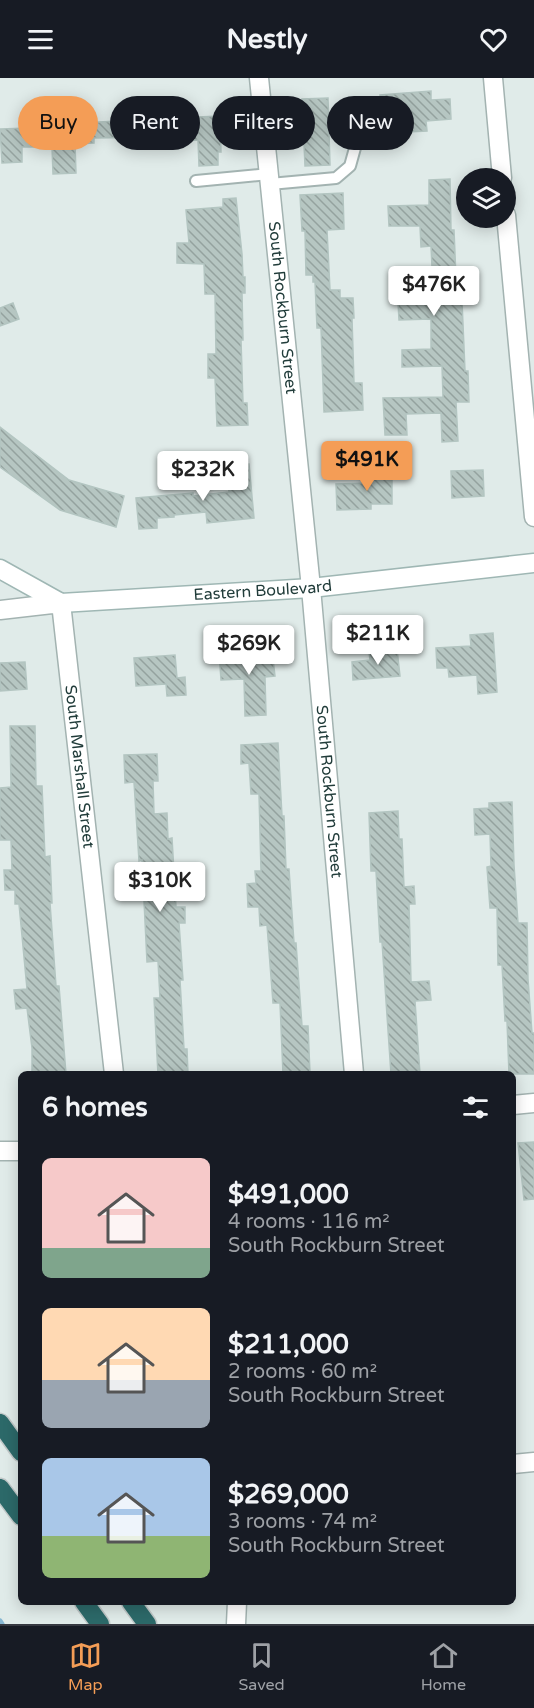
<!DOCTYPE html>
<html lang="en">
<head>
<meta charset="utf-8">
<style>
  body { margin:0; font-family:"Varela Round",sans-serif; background:#242831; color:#f1f3f6; height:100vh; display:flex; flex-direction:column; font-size:22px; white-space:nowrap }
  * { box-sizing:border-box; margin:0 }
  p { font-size:20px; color:#9ea1a6 }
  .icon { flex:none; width:33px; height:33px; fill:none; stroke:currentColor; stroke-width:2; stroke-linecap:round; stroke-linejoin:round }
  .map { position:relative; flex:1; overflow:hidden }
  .side { position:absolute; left:18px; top:993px; width:498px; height:534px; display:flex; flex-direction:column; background:#171b24; border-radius:9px; box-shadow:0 3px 15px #0003 }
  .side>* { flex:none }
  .top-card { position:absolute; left:18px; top:18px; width:498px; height:54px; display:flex; gap:12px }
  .controls { position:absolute; left:456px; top:90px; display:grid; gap:12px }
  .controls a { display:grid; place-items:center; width:60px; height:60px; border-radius:50%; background:#171b24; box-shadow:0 3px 15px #0003; font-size:30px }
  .price { position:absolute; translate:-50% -51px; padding:0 14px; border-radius:6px; background:#fff; color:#222; font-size:20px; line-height:39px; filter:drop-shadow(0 2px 3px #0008) }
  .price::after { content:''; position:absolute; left:50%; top:36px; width:18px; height:14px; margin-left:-9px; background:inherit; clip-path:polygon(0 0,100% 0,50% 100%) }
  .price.active { background:#f49d56; color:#111 }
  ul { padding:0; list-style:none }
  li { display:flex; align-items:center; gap:18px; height:150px; padding:0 24px }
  li span { display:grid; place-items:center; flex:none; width:168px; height:120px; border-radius:9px; color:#555 }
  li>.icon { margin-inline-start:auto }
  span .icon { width:72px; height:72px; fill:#fffc; stroke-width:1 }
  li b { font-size:26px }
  h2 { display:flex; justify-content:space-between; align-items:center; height:72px; padding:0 24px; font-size:26px }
  .chip { padding:0 21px; border-radius:27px; background:#171b24; box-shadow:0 3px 15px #0003; font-size:21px; line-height:54px }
  .chip.active { background:#f49d56; color:#111 }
  header { display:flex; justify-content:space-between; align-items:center; height:78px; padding:0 24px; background:#171b24; font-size:27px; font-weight:700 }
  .dock { display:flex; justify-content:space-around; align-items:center; height:84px; border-top:2px solid #363941; background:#171b24; font-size:16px; color:#9ea1a6 }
  .dock a { display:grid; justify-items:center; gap:3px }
  .dock .active { color:#f49d56 }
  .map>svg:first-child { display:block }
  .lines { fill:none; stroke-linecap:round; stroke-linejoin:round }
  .stream { stroke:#87b7d2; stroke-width:5 }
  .building { fill:url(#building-back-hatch); stroke:#b3c5c1; stroke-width:1.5 }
  .lane-casing { stroke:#a3b3b1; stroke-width:14 }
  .street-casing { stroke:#a3b3b1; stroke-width:21 }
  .secondary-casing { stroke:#9fb7b4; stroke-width:21 }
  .highway-casing { stroke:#c1c8c8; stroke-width:21 }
  .lane { stroke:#fff; stroke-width:10 }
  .street { stroke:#fff; stroke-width:18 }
  .secondary { stroke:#fff; stroke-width:18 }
  .highway { stroke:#2c6969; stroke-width:18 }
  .labels { text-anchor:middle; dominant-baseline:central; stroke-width:4.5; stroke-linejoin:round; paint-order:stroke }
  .street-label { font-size:16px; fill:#213c3a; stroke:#f1f8f6 }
</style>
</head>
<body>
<header><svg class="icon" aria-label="menu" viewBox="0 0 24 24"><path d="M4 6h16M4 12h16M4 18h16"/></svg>Nestly<svg class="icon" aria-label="heart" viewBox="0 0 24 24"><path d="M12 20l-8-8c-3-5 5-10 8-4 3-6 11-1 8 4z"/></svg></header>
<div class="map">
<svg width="534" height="1546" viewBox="0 0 534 1546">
  <defs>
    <pattern id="building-back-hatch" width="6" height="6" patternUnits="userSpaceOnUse" patternTransform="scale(1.5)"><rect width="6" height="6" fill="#b6c6c2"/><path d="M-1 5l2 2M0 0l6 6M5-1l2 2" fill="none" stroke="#94a29f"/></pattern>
  </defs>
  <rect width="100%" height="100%" fill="#e0ebe9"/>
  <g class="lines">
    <polyline class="stream" points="0,1543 2,1546"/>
  </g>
  <g class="building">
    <polygon points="431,13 431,22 450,21 451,41 426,43 427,53 407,54 407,48 383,50 380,17"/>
    <polygon points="328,20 330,87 305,88 302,21"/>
    <polygon points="157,37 157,59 94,60 94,65 75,66 76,95 53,96 52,69 22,69 22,84 2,85 0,51 28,50 28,55 62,53 62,46 118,43 117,39"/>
    <polygon points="220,38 221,74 218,74 218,87 199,88 198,62 184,63 183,49 198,48 198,39"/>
    <polygon points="450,101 451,152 454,152 456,200 461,200 465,293 468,293 469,324 456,324 458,363 442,364 441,335 406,336 407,357 385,357 383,320 443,319 442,288 402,289 402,272 431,271 431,241 399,242 398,224 437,222 435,188 432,189 431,168 421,169 420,148 389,148 388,128 429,127 429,102"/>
    <polygon points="343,115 344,151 327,152 330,212 340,212 340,220 353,220 354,240 352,240 354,305 362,305 363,332 324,334 321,250 317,250 315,204 313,204 313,197 306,197 305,153 302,153 300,117"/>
    <polygon points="236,120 242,176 243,199 245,199 245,215 242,215 243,262 241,262 243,325 247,325 248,347 217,348 215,300 208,300 208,276 216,276 215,216 205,216 204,186 177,185 177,165 189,165 186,132 223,129 223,121"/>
    <polygon points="13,225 19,241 0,248 0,230"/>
    <polygon points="0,349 69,402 124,418 116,449 60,432 0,389"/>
    <polygon points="249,386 254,440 207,445 206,434 174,437 174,439 157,440 157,450 139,451 136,420 193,415 193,418 229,414 226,388"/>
    <polygon points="372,389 392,389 392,426 371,426 371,431 337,432 336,406 372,405"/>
    <polygon points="483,392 484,418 452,420 451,393"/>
    <polygon points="493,555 497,614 478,616 477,597 449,599 448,590 437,590 436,570 471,568 470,557"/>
    <polygon points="263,569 264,582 273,581 275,598 265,599 266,637 245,638 244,601 221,602 219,573"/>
    <polygon points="397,571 400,598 353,602 352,584 370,582 369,574"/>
    <polygon points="175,577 177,600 185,599 186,617 167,618 166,606 136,608 134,580"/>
    <polygon points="25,584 27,611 0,613 0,585"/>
    <polygon points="10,648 35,648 36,708 42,708 45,779 50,778 52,825 50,825 56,908 59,908 66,996 32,996 32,970 27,930 16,931 14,912 27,911 19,826 15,826 15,812 5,812 4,792 12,792 11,762 0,762 0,710 11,709"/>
    <polygon points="278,665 282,738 284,738 286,791 289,791 294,865 296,865 302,948 308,948 310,996 283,996 280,925 273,925 267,847 260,848 259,829 248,829 247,806 256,805 255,793 261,793 259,716 251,716 249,685 241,686 241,667"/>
    <polygon points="157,676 158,703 153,703 154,736 167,735 168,761 172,760 176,829 185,829 185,845 179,845 183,902 180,902 184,971 187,971 188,996 158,996 154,920 160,920 158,883 147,884 142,782 139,783 134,704 125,705 124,677"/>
    <polygon points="512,724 514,787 518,845 527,845 528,901 532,955 534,955 534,996 509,996 507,943 505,943 502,887 498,887 497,830 490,830 487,789 491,788 490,756 475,757 474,731 489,730 489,725"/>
    <polygon points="398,733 399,761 402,761 404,809 414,808 415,826 409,826 411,904 429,903 431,922 415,923 420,996 391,996 382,864 380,864 376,793 371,793 369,735"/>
    <polygon points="534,1064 534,1121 524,1122 518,1065"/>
  </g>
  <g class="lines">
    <defs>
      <g id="lane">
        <polyline points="196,103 269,96"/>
        <polyline points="270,106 336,100 350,88 355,70 352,28"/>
      </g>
      <g id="street">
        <path id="s1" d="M259,0L311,510L354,996"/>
        <polyline points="493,0 502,100"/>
        <polyline points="506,137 534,439"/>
        <path id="s2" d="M0,532L61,525L114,996"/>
        <polyline points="513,1027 534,1025"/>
        <polyline points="0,1073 21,1073"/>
        <polyline points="513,1386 534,1384"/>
        <polyline points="236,1546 237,1524"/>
      </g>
      <g id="secondary">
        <path id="s3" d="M0,491L61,525L311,510L534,485"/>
      </g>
      <g id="highway">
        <polyline points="0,1345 21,1374"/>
        <polyline points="0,1410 21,1438"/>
        <polyline points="84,1524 100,1546"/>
        <polyline points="131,1524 147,1546"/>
      </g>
    </defs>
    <use href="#lane" class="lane-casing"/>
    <use href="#street" class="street-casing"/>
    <use href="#secondary" class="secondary-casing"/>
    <use href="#highway" class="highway-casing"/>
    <use href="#lane" class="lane"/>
    <use href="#street" class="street"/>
    <use href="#secondary" class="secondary"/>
    <use href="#highway" class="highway"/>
  </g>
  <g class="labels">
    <g class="street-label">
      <text stroke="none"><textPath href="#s1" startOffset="231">South Rockburn Street</textPath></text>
      <text stroke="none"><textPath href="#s3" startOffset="272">Eastern Boulevard</textPath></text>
      <text stroke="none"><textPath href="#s2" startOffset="226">South Marshall Street</textPath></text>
      <text stroke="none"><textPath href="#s1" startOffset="717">South Rockburn Street</textPath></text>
    </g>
  </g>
</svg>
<div class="controls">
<a><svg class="icon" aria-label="layers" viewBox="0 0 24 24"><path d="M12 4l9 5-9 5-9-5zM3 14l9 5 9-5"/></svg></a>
</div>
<b class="price" style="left:434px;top:239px">$476K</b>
<b class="price active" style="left:367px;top:414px">$491K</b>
<b class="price" style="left:203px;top:424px">$232K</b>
<b class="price" style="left:378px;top:588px">$211K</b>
<b class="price" style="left:249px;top:598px">$269K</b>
<b class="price" style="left:160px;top:835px">$310K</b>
<div class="top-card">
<a class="chip active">Buy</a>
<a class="chip">Rent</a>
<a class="chip">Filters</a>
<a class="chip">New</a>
</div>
<section class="side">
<h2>6 homes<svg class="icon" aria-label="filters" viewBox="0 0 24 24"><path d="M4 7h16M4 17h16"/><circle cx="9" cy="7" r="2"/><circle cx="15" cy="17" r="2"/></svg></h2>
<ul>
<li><span style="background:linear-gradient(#f6c9c9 75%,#7fa58c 0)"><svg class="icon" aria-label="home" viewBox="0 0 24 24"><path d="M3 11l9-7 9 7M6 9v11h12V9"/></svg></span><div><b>$491,000</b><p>4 rooms · 116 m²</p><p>South Rockburn Street</p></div></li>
<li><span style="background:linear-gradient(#ffd9b3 60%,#9aa5b1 0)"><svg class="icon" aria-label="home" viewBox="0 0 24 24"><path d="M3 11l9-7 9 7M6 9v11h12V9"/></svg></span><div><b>$211,000</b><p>2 rooms · 60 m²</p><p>South Rockburn Street</p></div></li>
<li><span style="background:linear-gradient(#a9c7e8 65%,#8fb573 0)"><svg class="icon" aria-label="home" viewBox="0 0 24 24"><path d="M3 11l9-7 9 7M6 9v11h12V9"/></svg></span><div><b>$269,000</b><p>3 rooms · 74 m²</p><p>South Rockburn Street</p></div></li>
</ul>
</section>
</div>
<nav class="dock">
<a class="active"><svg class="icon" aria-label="map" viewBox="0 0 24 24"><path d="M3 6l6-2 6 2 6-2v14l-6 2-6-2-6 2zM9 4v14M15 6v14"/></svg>Map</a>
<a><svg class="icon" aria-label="saved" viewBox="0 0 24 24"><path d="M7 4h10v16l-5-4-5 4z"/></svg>Saved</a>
<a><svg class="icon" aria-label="home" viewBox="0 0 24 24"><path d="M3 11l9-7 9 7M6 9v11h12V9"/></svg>Home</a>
</nav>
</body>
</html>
